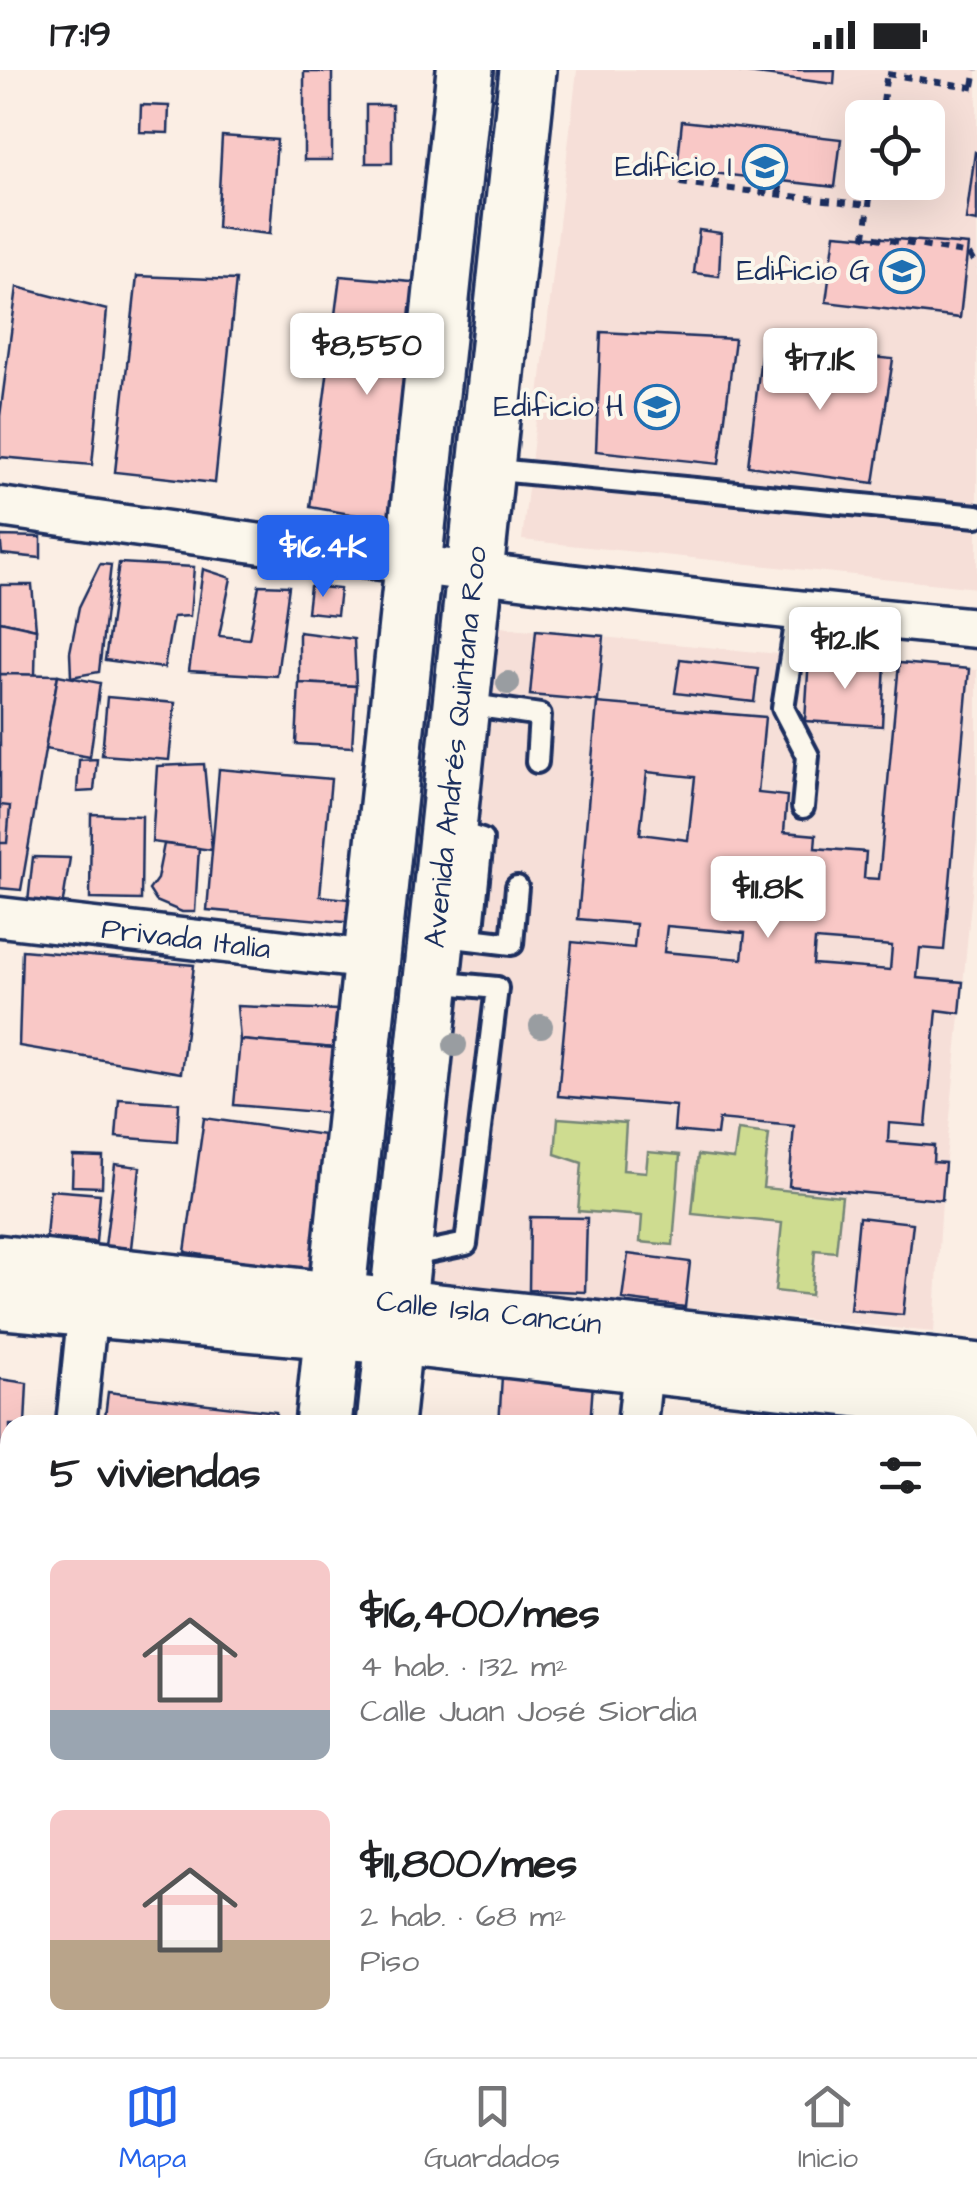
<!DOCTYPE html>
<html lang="es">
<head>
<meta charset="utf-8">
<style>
  body { margin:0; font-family:"Architects Daughter",sans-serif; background:#f6f6f6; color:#202124; height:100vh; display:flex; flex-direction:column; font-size:38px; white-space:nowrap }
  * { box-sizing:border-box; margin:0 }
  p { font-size:32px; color:#757577 }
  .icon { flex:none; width:55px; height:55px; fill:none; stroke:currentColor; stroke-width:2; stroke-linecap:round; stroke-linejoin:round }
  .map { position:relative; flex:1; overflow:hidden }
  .sheet { position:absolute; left:0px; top:1345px; width:978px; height:642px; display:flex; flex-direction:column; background:#fff; border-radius:30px 30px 0 0; box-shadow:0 10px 40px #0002 }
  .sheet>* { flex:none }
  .controls { position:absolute; left:845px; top:30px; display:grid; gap:20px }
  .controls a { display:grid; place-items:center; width:100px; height:100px; border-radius:15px; background:#fff; box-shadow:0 10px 40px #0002; font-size:50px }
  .price { position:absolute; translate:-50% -85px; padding:0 22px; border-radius:10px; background:#fff; color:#222; font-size:32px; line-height:65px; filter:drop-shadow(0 2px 5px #0008) }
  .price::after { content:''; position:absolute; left:50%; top:60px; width:30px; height:22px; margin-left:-15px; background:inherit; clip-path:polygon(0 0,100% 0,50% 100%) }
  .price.active { background:#2563eb; color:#fff }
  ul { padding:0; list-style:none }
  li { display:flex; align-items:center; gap:30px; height:250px; padding:0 50px }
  li span { display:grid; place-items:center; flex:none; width:280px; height:200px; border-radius:15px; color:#555 }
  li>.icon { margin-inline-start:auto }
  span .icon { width:120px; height:120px; fill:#fffc; stroke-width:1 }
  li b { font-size:42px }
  h2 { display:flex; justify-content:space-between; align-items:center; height:120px; padding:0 50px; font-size:42px }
  .status { display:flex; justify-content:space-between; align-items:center; height:70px; padding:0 50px; background:#fff; direction:ltr }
  .status svg { height:28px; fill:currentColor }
  .menu { display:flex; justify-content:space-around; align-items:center; height:140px; border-top:2px solid #e0e0e0; background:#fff; font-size:28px; color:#757577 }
  .menu a { display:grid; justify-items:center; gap:5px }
  .menu .active { color:#2563eb }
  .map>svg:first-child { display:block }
  .built { fill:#f6dfd8; fill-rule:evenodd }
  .park { fill:#cedc90; stroke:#748677; stroke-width:2.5 }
  .building { fill:#f9c8c6; stroke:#1b2f5e; stroke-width:2.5; fill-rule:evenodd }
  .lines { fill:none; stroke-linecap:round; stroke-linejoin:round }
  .service-casing { stroke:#1b2f5e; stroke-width:28 }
  .minor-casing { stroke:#1b2f5e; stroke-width:45 }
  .tertiary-casing { stroke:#1b2f5e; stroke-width:55 }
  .secondary-casing { stroke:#1b2f5e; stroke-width:62 }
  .path { stroke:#1b2f5e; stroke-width:6; stroke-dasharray:8 8; stroke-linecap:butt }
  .service { stroke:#fbf7ec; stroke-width:20 }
  .minor { stroke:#fbf7ec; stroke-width:38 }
  .tertiary { stroke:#fbf7ec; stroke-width:48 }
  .secondary { stroke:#fbf7ec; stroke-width:55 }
  .tree { fill:#999da1 }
  .labels { text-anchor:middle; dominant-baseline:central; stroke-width:8; stroke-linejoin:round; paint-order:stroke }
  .poi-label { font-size:30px; fill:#1b2f5e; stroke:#fbf7ec; text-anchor:end }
  .street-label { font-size:30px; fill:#1b2f5e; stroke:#fbf7ec }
</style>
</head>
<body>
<div class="status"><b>17:19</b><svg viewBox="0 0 49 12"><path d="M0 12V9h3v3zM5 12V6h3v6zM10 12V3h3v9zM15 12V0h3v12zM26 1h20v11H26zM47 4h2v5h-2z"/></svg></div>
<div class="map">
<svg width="977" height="1987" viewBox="0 0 977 1987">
  <rect width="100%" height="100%" fill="#fbeee4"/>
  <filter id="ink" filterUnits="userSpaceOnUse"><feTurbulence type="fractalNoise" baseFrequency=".01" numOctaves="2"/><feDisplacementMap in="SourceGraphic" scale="20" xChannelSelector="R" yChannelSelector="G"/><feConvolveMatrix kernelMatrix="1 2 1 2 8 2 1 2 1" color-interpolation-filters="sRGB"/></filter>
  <g filter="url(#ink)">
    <g class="built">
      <path d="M577,0H977V518L522,470ZM862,48H928V112H862Z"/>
      <polygon points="490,556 809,587 977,600 977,771 942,1130 934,1262 424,1212"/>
    </g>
    <g class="park">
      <polygon points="558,1048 626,1053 623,1100 646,1102 648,1082 680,1085 673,1175 640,1172 642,1146 578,1141 582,1093 555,1084"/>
      <polygon points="738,1060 769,1064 763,1118 842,1126 836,1182 815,1180 811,1225 775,1221 782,1153 692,1144 698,1085 734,1089"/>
    </g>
    <g class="building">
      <polygon points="725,0 835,0 834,14"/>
      <rect x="304" y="2" width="28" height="88"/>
      <polygon points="141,35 169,36 168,63 140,62"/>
      <rect x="366" y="35" width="26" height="58"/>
      <polygon points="682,51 841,69 835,117 677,99"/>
      <polygon points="222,66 277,70 270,164 217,158"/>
      <polygon points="975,82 977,83 977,152 966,150"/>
      <polygon points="699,160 721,163 719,206 694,203"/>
      <polygon points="835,164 968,175 960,248 826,232"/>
      <polygon points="137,206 236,210 215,413 115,402"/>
      <polygon points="340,206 423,213 396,452 310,437"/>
      <polygon points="17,217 107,240 92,395 0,387 0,346"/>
      <polygon points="601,262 735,269 719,394 596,381"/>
      <polygon points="762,277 893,289 874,413 748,396"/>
      <polygon points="0,466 41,467 41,488 2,484"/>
      <polygon points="119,493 194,497 190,546 173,547 164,598 105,590"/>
      <polygon points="100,494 111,495 99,602 71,607 70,582 79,537"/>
      <polygon points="203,499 231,508 219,566 249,569 259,515 289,516 277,606 189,601"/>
      <polygon points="0,515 32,515 36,559 0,551"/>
      <polygon points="310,516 340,519 337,545 307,542"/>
      <polygon points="0,551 36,559 35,605 0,604"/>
      <polygon points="536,560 604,566 598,631 530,625"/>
      <polygon points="299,562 354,569 356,616 299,613"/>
      <polygon points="809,587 885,592 882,656 805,651"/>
      <polygon points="680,589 758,598 754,632 675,623"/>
      <path d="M899,593L969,599L944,880L920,878L917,908L963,912L960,943L937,940L926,1056L889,1053L888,1072L934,1076L933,1092L945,1093L942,1130L789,1116L794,1056L719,1049L717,1065L674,1061L676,1036L558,1026L572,872L634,878L636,854L578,849L597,633L765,647L758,723L787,726L784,762L816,765L815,778L866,782L864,808L879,809ZM647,702L695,707L688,770L640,764ZM667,856L745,863L742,889L664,882ZM815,870L892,876L890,900L813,894Z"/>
      <polygon points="0,604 58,605 21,820 0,818"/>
      <polygon points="58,605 100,613 90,687 45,679"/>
      <polygon points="299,613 356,616 352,677 296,674"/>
      <polygon points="107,627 175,633 169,690 102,685"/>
      <polygon points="97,689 94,721 77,722 79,690"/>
      <polygon points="204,694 212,780 152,772 157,696"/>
      <polygon points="219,699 331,709 320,826 358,830 355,853 207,840"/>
      <polygon points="0,735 10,736 7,773 0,773"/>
      <polygon points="91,744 142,746 141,830 90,829"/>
      <polygon points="164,774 199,778 195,842 182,842 156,831 149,820 157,809"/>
      <polygon points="33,787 70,788 61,844 27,841"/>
      <polygon points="22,880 194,895 181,1003 19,976"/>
      <polygon points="237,936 338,940 334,978 240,970"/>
      <polygon points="240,970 334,978 328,1043 234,1035"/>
      <polygon points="119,1029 179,1033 177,1072 116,1067"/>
      <polygon points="204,1048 331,1066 317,1204 185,1182"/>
      <polygon points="73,1086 103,1087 102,1117 72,1116"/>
      <polygon points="115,1094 140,1097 129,1196 103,1193"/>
      <polygon points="50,1120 100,1124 96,1172 46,1168"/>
      <polygon points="530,1147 587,1148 585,1222 529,1220"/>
      <polygon points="859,1147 913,1153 903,1245 850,1240"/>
      <polygon points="628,1184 690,1192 685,1237 622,1229"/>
      <polygon points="502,1306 593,1313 590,1355 499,1355"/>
      <polygon points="0,1309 27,1313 25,1355 10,1355 10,1397 0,1396"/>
      <polygon points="108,1322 276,1342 275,1355 104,1355"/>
      <polygon points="757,1322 913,1335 911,1355 754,1355"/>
      <polygon points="0,1488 10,1488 10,1592 0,1591"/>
      <polygon points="977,1636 977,1708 968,1707"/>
      <polygon points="0,1695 10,1696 10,1738 0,1737"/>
      <polygon points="0,1746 10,1747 10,1781 0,1780"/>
      <polygon points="968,1953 977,1954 977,1987 942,1987 944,1978 968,1978"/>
      <polygon points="39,1978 195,1978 195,1987 38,1987"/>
      <polygon points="330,1978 416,1978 416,1987 329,1987"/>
      <polygon points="426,1978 537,1978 537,1987 425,1987"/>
      <polygon points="603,1978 672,1978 671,1987 602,1987"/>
    </g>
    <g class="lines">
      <defs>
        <g id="service">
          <polyline points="486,399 977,446"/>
          <polyline points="798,541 783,638 808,686 803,737"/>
          <polyline points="465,634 540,645 537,692"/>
          <polyline points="450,760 482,770 472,868"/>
          <polyline points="462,868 512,874 517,817"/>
          <polyline points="408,1186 466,1174 497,918 434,912"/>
        </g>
        <g id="minor">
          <path d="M0,437C325,484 650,528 977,558"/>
          <polyline points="0,847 371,890"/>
          <polyline points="76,1355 90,1218"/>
          <polyline points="637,1355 643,1298"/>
          <polyline points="968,1382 975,1310"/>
          <polyline points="12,1987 13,1978"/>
          <polyline points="571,1987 572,1978"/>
          <polyline points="898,1987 899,1978"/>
        </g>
        <g id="tertiary">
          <polyline points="0,1190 977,1298"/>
          <polyline points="0,1234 394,1270 977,1336"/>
        </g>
        <g id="secondary">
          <polyline points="323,1355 465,0"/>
          <polyline points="385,1355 528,0"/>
          <polyline points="256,1987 257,1978"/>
          <polyline points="317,1987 318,1978"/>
        </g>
      </defs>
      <use href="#service" class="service-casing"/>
      <use href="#minor" class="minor-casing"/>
      <use href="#tertiary" class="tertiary-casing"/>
      <use href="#secondary" class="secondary-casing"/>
      <g class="path">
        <polyline points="887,4 977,18"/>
        <polyline points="973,16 976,0"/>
        <polyline points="881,48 887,1"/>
        <polyline points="872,112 865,166 969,184 977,198"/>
        <polyline points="680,113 869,135"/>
        <polyline points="715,117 717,104"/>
        <polyline points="779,124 781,111"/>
      </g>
      <use href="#service" class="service"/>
      <use href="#minor" class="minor"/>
      <use href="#tertiary" class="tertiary"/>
      <use href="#secondary" class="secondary"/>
    </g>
    <g class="tree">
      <circle cx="508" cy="613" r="12"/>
      <circle cx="541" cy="956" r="12"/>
      <circle cx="455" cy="975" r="12"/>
    </g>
  </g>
  <defs>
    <symbol id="university-ring" viewBox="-11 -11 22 22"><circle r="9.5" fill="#fbf7ec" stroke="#1f6fb2" stroke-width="1.5"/><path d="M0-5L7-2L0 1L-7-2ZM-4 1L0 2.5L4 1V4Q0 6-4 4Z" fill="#1f6fb2"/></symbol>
  </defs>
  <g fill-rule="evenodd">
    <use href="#university-ring" x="740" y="72" width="50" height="50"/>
    <use href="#university-ring" x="877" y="176" width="50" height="50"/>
    <use href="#university-ring" x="632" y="312" width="50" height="50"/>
  </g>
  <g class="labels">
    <g class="poi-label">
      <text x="732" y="97">Edificio I</text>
      <text x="870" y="201">Edificio G</text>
      <text x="624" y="337">Edificio H</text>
    </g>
    <g class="street-label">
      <text transform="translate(456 677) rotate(-84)">Avenida Andrés Quintana Roo</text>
      <text transform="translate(186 869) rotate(7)">Privada Italia</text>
      <text transform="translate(489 1243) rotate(6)">Calle Isla Cancún</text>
    </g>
  </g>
</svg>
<div class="controls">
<a><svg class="icon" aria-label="locate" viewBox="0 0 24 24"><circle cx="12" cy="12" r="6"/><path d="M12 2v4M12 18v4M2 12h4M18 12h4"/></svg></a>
</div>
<b class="price" style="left:367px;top:328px">$8,550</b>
<b class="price" style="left:820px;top:343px">$17.1K</b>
<b class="price active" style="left:323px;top:530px">$16.4K</b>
<b class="price" style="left:845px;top:622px">$12.1K</b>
<b class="price" style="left:768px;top:871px">$11.8K</b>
<section class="sheet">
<h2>5 viviendas<svg class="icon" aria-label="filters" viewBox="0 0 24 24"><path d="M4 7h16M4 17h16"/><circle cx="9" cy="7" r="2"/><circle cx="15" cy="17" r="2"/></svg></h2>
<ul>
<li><span style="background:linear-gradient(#f6c9c9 75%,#9aa5b1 0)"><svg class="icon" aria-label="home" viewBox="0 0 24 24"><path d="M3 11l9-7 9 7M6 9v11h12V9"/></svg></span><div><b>$16,400/mes</b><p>4 hab. · 132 m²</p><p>Calle Juan José Siordia</p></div></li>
<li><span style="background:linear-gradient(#f6c9c9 65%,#b9a48a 0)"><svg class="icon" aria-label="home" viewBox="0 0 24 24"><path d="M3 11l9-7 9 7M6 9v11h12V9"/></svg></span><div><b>$11,800/mes</b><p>2 hab. · 68 m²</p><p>Piso</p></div></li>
</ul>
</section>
</div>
<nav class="menu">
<a class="active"><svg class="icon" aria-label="map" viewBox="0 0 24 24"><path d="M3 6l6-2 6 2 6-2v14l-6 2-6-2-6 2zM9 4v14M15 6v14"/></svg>Mapa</a>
<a><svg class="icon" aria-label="saved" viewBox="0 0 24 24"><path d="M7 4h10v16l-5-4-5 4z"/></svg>Guardados</a>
<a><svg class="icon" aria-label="home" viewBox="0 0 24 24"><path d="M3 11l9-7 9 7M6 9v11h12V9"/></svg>Inicio</a>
</nav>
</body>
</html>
